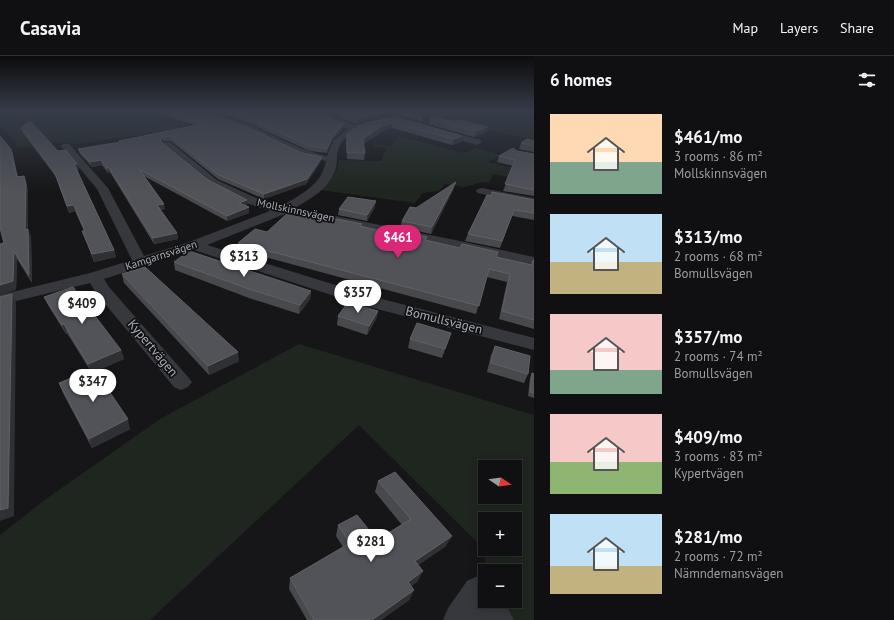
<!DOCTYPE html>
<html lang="en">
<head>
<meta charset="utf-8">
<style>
  body { margin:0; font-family:"PT Sans",sans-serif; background:#1e1e20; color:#f1f3f6; height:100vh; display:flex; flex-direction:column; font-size:15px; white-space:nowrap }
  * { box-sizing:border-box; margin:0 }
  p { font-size:13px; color:#9c9d9f }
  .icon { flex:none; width:22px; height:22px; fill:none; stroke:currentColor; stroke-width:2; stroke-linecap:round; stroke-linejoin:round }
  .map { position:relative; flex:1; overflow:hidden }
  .sheet { display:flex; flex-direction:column; background:#101012; width:360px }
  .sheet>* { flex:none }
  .needle { width:26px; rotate:103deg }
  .tools { position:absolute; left:478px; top:404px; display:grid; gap:8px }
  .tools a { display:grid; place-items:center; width:44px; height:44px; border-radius:0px; background:#101012; box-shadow:0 2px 10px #0003,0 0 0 1px #303032; font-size:20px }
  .price { position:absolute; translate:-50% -34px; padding:0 9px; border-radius:14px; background:#fff; color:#222; font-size:13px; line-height:26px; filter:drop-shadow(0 1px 2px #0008) }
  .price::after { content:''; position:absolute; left:50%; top:24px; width:12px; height:9px; margin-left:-6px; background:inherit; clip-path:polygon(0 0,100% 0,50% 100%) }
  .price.on { background:#db2777; color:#fff }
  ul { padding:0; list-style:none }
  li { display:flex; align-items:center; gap:12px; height:100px; padding:0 16px }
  li span { display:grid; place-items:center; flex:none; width:112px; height:80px; border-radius:0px; color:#555 }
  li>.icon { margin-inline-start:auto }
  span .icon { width:48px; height:48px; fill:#fffc; stroke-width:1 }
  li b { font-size:17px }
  h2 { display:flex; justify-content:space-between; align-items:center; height:48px; padding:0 16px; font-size:17px }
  header { display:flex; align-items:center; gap:24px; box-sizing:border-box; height:56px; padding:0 20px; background:#101012; border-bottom:1px solid #303032 }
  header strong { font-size:19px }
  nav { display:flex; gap:22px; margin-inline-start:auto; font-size:14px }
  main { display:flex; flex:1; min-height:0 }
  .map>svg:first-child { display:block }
  .green { fill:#1e261f; fill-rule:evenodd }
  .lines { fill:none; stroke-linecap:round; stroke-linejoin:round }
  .lane { fill:#37383d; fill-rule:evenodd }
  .street { fill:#37383d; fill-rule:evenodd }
  .wall { fill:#47494d }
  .shaded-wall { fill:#2f3033 }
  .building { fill:#525359; stroke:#5f6168 }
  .labels { text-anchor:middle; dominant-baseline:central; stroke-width:3.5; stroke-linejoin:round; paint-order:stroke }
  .far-street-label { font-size:11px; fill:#a8adb8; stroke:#111113 }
  .street-label { font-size:13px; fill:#a8adb8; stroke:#111113 }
</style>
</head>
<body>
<header>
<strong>Casavia</strong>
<nav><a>Map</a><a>Layers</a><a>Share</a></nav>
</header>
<main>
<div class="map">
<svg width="534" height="564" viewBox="0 0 534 564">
  <rect width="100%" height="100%" fill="#161618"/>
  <g class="green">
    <polygon points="0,56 177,56 151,59 163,66 187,72 79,88 54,87 18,92 5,72 0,72"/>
    <polygon points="417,56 534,56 534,84 419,59"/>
    <path d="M398,80L464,97L476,92L501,99L488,106L534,117V126L493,118L489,127L482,126L465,131L445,128L439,135L423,137L415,147L320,134C331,126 337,117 339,104L381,105L386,92L373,91L375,88L391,90Z"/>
    <path d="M299,288L534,359V564H460L478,536L487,496L359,369L150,564H0V479L46,443L160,363ZM485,411H515V441H485ZM485,463H515V493H485ZM485,515H515V545H485Z"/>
  </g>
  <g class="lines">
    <polygon class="lane" points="219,56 227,56 208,61 206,60"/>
    <g class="street">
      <path d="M194,56C242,56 282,90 327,100L333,85L348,73L335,68L318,56H328L341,64L355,69L384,62H387V66C370,70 344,74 338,94C336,100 338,108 335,115C329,133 310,143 295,152L455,184L534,201V211L455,192L285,158L207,189L374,241L534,282V294L362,249L194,194L104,223L109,231L188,321L192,326L188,331L181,334L174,331L96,237L90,227L0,249V239L90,217L132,204L97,133L63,92L61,90L63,88H69L108,132L144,200L189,186L270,155L246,147L209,128L164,90L162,88L164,86H170L217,124L254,141L282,150C301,138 322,129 326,105L302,100L248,74Z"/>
      <polygon points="436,72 480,84 482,86 477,89 433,77 432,75 433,73"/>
      <polygon points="482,132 534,142 534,150 478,137 476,135 478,133"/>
      <polygon points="478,520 485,523 485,545 504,545 514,564 443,564 448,552 467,525"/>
    </g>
  </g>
  <g class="wall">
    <polygon points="154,56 202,56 302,97 321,105 306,128 264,143 218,123 171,85 163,85 162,86 208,124 247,144 247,149 245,150 249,151 249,157 227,165 144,120 165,153 160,154 177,177 178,183 154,188 110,116 108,117 102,109 92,111 80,98 78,93 120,86 119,85 195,69"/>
    <polygon points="223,56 322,56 334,65 343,68 343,73 331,86 327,97 310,95 253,69 224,58"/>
    <polygon points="332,56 385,56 385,60 356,67 342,63"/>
    <polygon points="394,56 415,56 423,62 422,66 399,60"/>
    <polygon points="396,61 462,80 461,86 452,89 392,72 381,76 363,88 365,97 364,104 347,103 346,84 347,78"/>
    <polygon points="430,63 487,76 474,81 429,68"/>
    <polygon points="21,72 58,95 79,114 76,114 114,194 116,201 94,206 85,182 82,175 84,175 75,155 69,157 56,121 23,77"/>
    <polygon points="534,85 534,96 519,93 521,87"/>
    <polygon points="11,93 13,99 18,121 24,120 28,134 28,174 31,181 32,227 17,203 16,234 4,187"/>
    <polygon points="517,95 534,98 534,140 503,135 513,110 497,106 499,100"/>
    <polygon points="454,132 431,178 400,171 402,165 416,152"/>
    <polygon points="487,139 534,144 534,164 512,160 500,192 465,185 468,178"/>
    <polygon points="375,151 367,165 338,159 339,153"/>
    <polygon points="330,164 362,168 361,170 394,178 427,181 426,184 531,209 533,204 534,204 534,273 499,263 507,226 487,221 476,258 239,194 238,187 267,176"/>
    <polygon points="174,206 311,235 310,243 299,258 249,242 175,214"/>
    <polygon points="122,218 239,305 209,319 124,227"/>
    <polygon points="44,241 121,294 124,303 96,315 130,373 92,392 63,337 59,327 90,314 67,277 66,278 48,249"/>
    <polygon points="378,255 376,263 367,279 337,269 338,260"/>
    <polygon points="451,277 442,302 408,292 410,283"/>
    <polygon points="495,290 528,318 524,327 487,316 491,299"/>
    <polygon points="532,317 534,318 534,342 528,340 530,322"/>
    <polygon points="378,425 446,490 418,509 418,525 411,530 414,534 409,544 381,564 307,564 289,533 290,522 343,491 336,480 338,469 377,484 402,469 375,436"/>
  </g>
  <g class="shaded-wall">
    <polygon points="385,56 385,60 356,67 357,63"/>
    <polygon points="393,67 392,72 381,76 362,89 363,83 382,70"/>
    <polygon points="343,68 343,73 331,86 327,97 327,93 332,82"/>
    <polygon points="488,71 487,76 474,81 476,75"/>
    <polygon points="462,80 461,86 452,89 454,83"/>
    <polygon points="162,81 163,85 160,88 160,84"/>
    <polygon points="11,93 13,99 19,128 17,121"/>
    <polygon points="322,101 321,105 306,128 264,143 264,138"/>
    <polygon points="101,104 102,109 92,111 90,106"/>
    <polygon points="74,108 77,108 79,114 75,114"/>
    <polygon points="107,112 109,112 110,116 108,117"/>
    <polygon points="24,120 28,134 28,182 25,174"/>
    <polygon points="456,126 454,132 431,178 432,171"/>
    <polygon points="247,144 247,149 239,152 239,147"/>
    <polygon points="376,145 375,151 367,165 367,159"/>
    <polygon points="164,148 165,153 157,155 157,149"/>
    <polygon points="74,149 75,155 69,157 67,150"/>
    <polygon points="249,151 249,157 227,165 227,160"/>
    <polygon points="28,173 31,181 32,227 29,219"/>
    <polygon points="177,177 178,183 154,188 153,182"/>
    <polygon points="114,194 116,201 94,206 92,198"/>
    <polygon points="14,195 17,203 16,234 0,239 0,229"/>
    <polygon points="311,235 310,243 299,258 300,249"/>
    <polygon points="12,238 16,247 14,460 0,465 0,454"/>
    <polygon points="378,255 376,263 367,279 369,270"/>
    <polygon points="64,268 67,277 66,278 62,269"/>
    <polygon points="121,294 124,303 91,317 88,308"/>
    <polygon points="238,296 239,305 209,319 208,310"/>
    <polygon points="128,363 130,373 92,392 89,383"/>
    <polygon points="452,480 446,490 410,515 415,505"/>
    <polygon points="423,515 418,525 403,536 408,526"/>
    <polygon points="414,534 409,544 381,564 372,564"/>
  </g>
  <g class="building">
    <polygon points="166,56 202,56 247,71 302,97 322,101 307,123 264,138 217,118 170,80 162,81 160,84 162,87 208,124 247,144 239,147 249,151 227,160 139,113 164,148 157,149 177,177 153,182 109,112 107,112 101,104 90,106 78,93 121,86 119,85 203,68"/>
    <polygon points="228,56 322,56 334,65 343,68 332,82 327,93 310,90 253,65"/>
    <polygon points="338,56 385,56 357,63 342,59"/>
    <polygon points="402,56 415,56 423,62"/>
    <polygon points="396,61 462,80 454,83 393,67 382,70 363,83 365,97 347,97 347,78 351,75 366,67"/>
    <polygon points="437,61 453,66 459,64 488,71 476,75 430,63"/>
    <polygon points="30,65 58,95 66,94 77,108 74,108 114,194 92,198 82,175 85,175 74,149 67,150 54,115 21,72"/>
    <polygon points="0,80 11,93 17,121 24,120 26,128 25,174 28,173 29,219 14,195 13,225 0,229 0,188 4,187 0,172"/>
    <polygon points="527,83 534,85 534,90 521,87"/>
    <polygon points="513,92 517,95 534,98 534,134 505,128 515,104 499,100"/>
    <polygon points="456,126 432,171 402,165 410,151 416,152"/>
    <polygon points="492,136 534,144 534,157 514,154 502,185 468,178 487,139 491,140"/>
    <polygon points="348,141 376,145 367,159 339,153"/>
    <polygon points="290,155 330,164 332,162 362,168 360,170 394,178 396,174 427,181 425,184 460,192 462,188 498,196 496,201 532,209 533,204 534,204 534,264 502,255 510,218 489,213 479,250 238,187 255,173 267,176"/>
    <polygon points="189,195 311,235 300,249 249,233 174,206"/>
    <polygon points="145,211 238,296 208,310 122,218"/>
    <polygon points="73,231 121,294 88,308 64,268 62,269 44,241"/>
    <polygon points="12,238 8,452 0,454 0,241"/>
    <polygon points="348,246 378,255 369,270 338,260"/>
    <polygon points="417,267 451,277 445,293 410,283"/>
    <polygon points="495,290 530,300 528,318 491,307"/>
    <polygon points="94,313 128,363 89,383 59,327"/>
    <polygon points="532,317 534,318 534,337 530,336"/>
    <polygon points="395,416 452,480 415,505 423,515 408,526 414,534 372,564 314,564 290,522 350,487 338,469 357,459 377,484 411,463 378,425"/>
  </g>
  <linearGradient id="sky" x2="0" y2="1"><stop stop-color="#0c0c0d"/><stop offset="0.41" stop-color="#363c48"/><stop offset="1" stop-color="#363c48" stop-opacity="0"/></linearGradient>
  <rect width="534" height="135" fill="url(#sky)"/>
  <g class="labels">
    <g class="far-street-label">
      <text transform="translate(296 154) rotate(12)">Mollskinnsvägen</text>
      <text transform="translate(161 199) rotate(-18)">Kamgarnsvägen</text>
    </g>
    <g class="street-label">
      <text transform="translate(444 264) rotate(14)">Bomullsvägen</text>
      <text transform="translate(153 292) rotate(50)">Kypertvägen</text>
    </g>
  </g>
</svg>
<div class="tools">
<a><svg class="needle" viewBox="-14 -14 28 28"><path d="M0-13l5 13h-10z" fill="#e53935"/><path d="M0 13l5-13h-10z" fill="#9c9d9f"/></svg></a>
<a>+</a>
<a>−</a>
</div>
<b class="price on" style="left:398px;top:203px">$461</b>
<b class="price" style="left:244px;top:222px">$313</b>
<b class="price" style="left:358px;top:258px">$357</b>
<b class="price" style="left:82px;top:269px">$409</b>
<b class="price" style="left:93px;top:347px">$347</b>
<b class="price" style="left:371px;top:507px">$281</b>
</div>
<section class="sheet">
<h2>6 homes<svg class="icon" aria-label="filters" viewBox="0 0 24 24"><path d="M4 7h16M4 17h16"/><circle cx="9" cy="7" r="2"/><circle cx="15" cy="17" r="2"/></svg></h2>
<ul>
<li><span style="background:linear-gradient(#ffd9b3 60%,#7fa58c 0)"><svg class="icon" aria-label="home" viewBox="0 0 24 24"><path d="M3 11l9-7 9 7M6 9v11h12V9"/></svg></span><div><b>$461/mo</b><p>3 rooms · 86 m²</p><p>Mollskinnsvägen</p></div></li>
<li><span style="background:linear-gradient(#bfe0f5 60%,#c2b280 0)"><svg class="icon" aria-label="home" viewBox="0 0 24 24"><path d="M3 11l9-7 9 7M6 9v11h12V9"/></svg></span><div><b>$313/mo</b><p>2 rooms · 68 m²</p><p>Bomullsvägen</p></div></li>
<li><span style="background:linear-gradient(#f6c9c9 70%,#7fa58c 0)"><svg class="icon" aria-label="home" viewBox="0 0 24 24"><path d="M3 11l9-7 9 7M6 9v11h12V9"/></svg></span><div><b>$357/mo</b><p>2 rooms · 74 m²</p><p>Bomullsvägen</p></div></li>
<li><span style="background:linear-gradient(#f6c9c9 60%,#8fb573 0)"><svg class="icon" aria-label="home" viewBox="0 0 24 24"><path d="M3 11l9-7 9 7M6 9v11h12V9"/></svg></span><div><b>$409/mo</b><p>3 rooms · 83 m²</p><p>Kypertvägen</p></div></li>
<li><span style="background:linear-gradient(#bfe0f5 65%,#c2b280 0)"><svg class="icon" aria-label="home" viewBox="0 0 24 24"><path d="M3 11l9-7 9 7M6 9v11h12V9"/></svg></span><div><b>$281/mo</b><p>2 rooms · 72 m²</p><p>Nämndemansvägen</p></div></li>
</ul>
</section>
</main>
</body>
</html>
